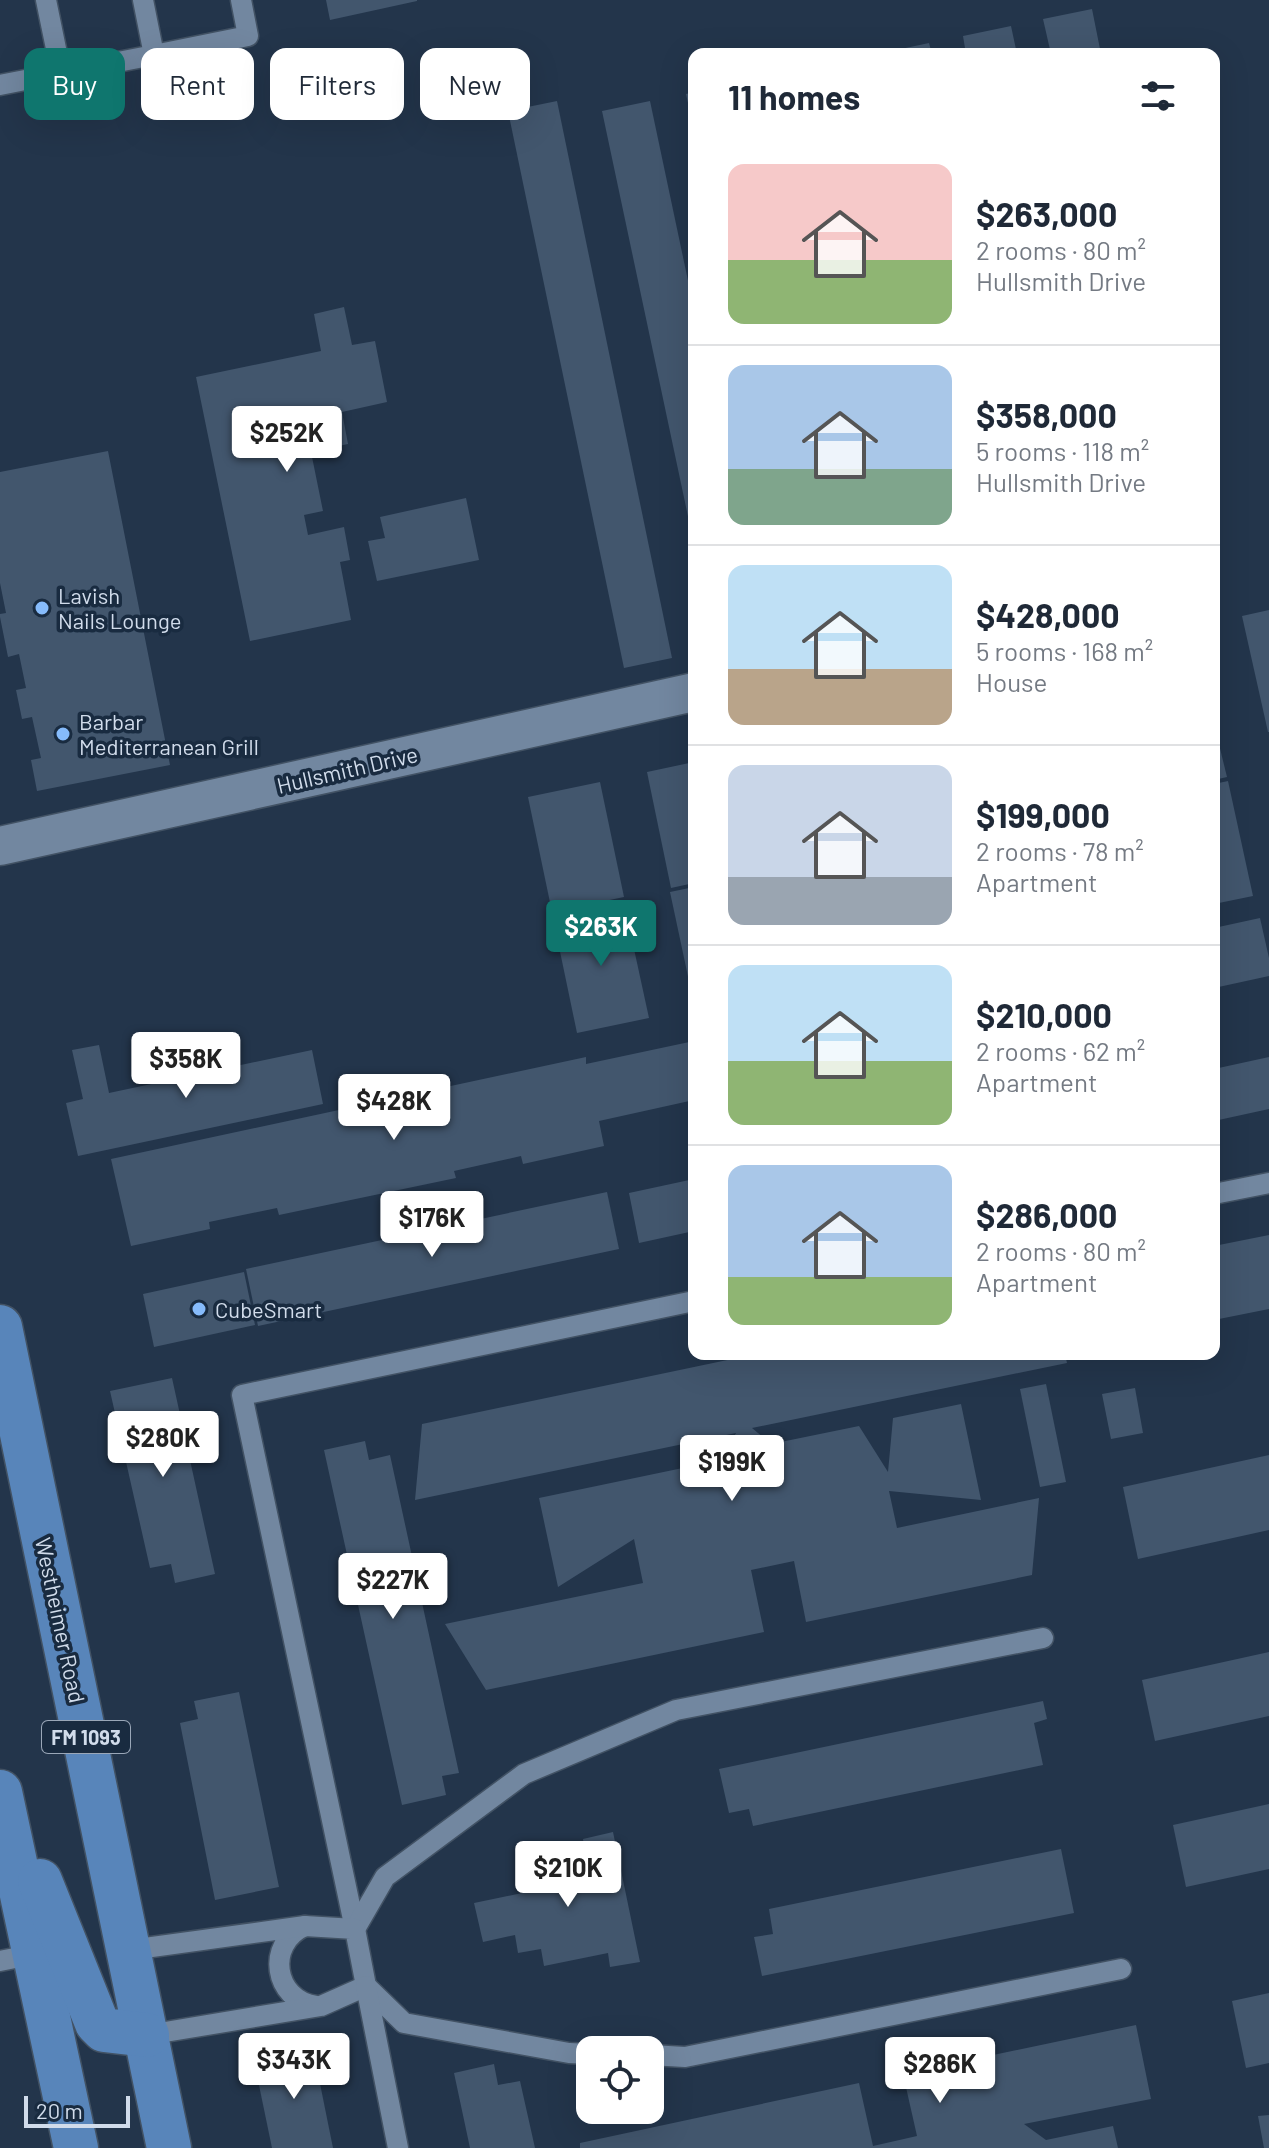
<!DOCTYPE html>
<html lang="en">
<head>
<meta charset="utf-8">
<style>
  body { margin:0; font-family:Barlow,sans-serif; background:#f2f2f3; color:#1f2937; height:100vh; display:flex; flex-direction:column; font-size:30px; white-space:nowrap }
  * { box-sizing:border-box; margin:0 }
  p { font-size:26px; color:#747a83 }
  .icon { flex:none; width:44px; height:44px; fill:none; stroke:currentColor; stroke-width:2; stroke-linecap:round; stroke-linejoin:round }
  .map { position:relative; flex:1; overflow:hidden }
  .drawer { position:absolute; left:688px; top:48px; width:532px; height:1312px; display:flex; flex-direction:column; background:#fff; border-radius:16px; box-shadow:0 8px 32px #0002 }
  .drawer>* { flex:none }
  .guide { position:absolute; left:24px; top:48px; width:544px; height:72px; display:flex; gap:16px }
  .controls { position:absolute; left:576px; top:2036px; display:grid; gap:16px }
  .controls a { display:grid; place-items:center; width:88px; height:88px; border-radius:16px; background:#fff; box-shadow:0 8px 32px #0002; font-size:40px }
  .scale { position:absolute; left:24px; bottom:20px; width:106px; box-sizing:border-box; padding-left:8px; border:4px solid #d1dceb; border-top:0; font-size:22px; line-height:28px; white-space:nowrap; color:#d1dceb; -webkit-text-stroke:6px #192b40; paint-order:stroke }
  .price { position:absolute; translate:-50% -68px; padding:0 18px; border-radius:8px; background:#fff; color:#222; font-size:26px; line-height:52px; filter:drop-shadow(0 2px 4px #0008) }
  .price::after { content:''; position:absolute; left:50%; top:48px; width:24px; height:18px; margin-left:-12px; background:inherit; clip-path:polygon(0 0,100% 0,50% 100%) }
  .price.on { background:#0f766e; color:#fff }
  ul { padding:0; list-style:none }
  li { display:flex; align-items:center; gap:24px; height:200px; padding:0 40px }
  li+li { border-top:2px solid #e0e1e3 }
  li span { display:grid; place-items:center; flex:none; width:224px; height:160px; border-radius:16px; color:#555 }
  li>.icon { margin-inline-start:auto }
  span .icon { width:96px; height:96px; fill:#fffc; stroke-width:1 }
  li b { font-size:34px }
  h2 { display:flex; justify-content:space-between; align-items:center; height:96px; padding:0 40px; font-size:34px }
  .pill { padding:0 28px; border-radius:16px; background:#fff; box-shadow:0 8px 32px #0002; font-size:28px; line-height:72px }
  .pill.on { background:#0f766e; color:#fff }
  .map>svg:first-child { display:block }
  .building { fill:#42566d }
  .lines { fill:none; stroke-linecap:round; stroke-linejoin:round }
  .service-casing { stroke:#425264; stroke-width:23 }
  .minor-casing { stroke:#425264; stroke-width:41 }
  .primary-casing { stroke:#425264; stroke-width:47 }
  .service { stroke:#7287a0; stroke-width:20 }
  .minor { stroke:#7287a0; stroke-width:38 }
  .primary { stroke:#5885ba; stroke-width:44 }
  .poi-dot { fill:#86bbfb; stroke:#192b40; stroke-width:3 }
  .labels { text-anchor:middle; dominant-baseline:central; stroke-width:7; stroke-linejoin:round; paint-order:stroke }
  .shield { fill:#192b40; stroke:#9aa7b8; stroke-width:2 }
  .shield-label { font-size:20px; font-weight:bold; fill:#d1dceb }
  .poi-label { font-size:22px; fill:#d1dceb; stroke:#192b40; text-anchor:start }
  .street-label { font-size:22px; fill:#d1dceb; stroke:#192b40 }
</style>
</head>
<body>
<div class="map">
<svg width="1269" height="2148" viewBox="0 0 1269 2148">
  <rect width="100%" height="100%" fill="#23354b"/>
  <g class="building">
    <polygon points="326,0 417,0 417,1 330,20"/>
    <polygon points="1092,9 1101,54 1051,54 1043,19"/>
    <polygon points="1011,26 1017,54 966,54 963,36"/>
    <polygon points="929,43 932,54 897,54 896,50"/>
    <polygon points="694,92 694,125 693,125 686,94"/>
    <polygon points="557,101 672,658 624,668 508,111"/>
    <polygon points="650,101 694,309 693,540 602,111"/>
    <polygon points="344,307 352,345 375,341 387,402 342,412 348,444 311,452 323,511 304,515 308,535 344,527 350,560 340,562 351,620 250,641 196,377 321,351 314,314"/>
    <polygon points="108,451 170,765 37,791 31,760 41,758 32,717 22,719 16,690 26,688 19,654 8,657 0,617 0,614 6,613 0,583 0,472"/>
    <polygon points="466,498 479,560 377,581 368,541 385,538 380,517"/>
    <polygon points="1269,610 1269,732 1268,732 1242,616"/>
    <polygon points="1214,724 1227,777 1214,780"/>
    <polygon points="694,762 694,883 671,888 647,772"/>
    <polygon points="1228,781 1253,896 1214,904 1214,784"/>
    <polygon points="600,782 624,897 552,912 528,797"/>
    <polygon points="694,887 694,1000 693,1000 670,892"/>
    <polygon points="624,903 649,1018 577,1033 553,918"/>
    <polygon points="1260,918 1269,958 1269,976 1214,988 1214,928"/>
    <polygon points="694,1041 694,1100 599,1121 604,1146 523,1164 521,1156 454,1171 456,1178 279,1215 277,1208 209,1222 210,1229 131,1246 111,1159 586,1057 586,1064"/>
    <polygon points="99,1045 109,1093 312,1050 323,1104 78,1156 66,1103 83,1099 72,1050"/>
    <polygon points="1269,1057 1269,1109 1214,1121 1214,1069"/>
    <polygon points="694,1179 694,1231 639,1243 629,1193"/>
    <polygon points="607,1192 619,1249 258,1326 246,1269"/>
    <polygon points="1269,1235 1269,1309 1214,1320 1214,1246"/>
    <polygon points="244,1272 255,1325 154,1347 143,1294"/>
    <polygon points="756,1354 1065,1354 1067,1363 752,1428 771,1444 859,1426 888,1472 893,1418 961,1404 981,1500 889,1491 897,1528 1039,1498 1032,1575 806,1622 794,1561 751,1570 764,1632 486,1690 445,1624 643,1583 634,1539 558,1587 539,1498 721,1460 736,1433 415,1500 422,1424"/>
    <polygon points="172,1378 215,1574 175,1583 171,1564 150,1568 110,1391"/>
    <polygon points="1046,1384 1066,1482 1040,1487 1020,1389"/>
    <polygon points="1135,1388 1143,1433 1111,1439 1102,1394"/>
    <polygon points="365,1441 369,1460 390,1455 459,1773 442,1776 446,1795 402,1805 324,1450"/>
    <polygon points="1269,1455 1269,1530 1138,1559 1123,1487"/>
    <polygon points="1269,1652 1269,1716 1155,1741 1142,1680"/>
    <polygon points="239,1692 279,1887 215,1900 180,1723 198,1719 194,1701"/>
    <polygon points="1043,1701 1047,1719 1034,1723 1043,1765 753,1826 749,1809 729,1813 719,1769"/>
    <polygon points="1269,1804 1269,1869 1186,1887 1173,1825"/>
    <polygon points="613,1832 640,1962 610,1967 608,1953 544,1966 541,1949 518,1953 515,1935 483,1942 474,1903 527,1892 522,1867 585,1854 583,1839"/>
    <polygon points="1061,1849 1074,1913 762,1976 754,1937 773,1934 769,1909"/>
    <polygon points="1269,1993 1269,2063 1246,2068 1232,2001"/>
    <polygon points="1136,2025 1151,2099 1024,2124 1046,2140 1113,2126 1118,2148 580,2148 580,2143 859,2083 873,2146 917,2136 903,2074"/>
    <polygon points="313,2049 333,2148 272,2148 254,2061"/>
    <polygon points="494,2064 498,2085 520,2081 535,2148 470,2148 454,2073"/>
    <polygon points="1269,2115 1269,2148 1264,2148 1258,2116"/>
  </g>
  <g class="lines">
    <defs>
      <g id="service">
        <polyline points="46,0 61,73 154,55 143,0"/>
        <polyline points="154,55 248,36 241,0"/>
        <polyline points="0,85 61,73"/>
        <polyline points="1214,1194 1269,1183"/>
        <path d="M305,1926C265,1944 274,2000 316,2006"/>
        <polyline points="355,1929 242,1395 694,1301"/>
        <polyline points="355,1929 385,1877 524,1774 676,1710 1043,1638"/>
        <polyline points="130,1950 305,1926 355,1929 366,1986 321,2006 147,2035"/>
        <polyline points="0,1961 35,1954"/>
        <polyline points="366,1986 404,2023 569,2053 590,2054"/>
        <polyline points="366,1986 398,2148"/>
        <polyline points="650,2055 685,2057 1121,1969"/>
      </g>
      <polyline id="minor" points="0,846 694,692"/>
      <g id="primary">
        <polyline points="0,1327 169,2148"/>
        <polyline points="0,1792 76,2148"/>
        <polyline points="40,1881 97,2023 104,2030 147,2035"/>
      </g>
    </defs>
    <use href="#service" class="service-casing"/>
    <use href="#minor" class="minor-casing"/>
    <use href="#primary" class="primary-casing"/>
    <use href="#service" class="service"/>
    <use href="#minor" class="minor"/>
    <use href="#primary" class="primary"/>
  </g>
  <g class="poi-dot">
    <circle cx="42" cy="608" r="8"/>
    <circle cx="63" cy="734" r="8"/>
    <circle cx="199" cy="1309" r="8"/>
  </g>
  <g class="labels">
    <rect class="shield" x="42" y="1721" width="88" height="32" rx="6"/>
    <g class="shield-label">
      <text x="86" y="1737">FM 1093</text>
    </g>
    <g class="poi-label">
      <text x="58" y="595">Lavish<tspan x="58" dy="25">Nails Lounge</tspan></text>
      <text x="79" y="721">Barbar<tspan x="79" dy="25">Mediterranean Grill</tspan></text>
      <text x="215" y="1309">CubeSmart</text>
    </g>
    <g class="street-label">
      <text transform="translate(347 769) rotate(-13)">Hullsmith Drive</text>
      <text transform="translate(61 1620) rotate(78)">Westheimer Road</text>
    </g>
  </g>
</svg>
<div class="controls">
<a><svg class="icon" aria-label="locate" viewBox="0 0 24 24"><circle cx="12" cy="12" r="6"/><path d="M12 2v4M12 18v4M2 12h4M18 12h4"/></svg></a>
</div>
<div class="scale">20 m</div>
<b class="price" style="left:287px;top:474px">$252K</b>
<b class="price on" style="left:601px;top:968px">$263K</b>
<b class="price" style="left:186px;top:1100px">$358K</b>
<b class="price" style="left:394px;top:1142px">$428K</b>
<b class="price" style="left:432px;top:1259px">$176K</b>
<b class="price" style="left:163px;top:1479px">$280K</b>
<b class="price" style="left:732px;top:1503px">$199K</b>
<b class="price" style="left:393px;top:1621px">$227K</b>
<b class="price" style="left:568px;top:1909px">$210K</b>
<b class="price" style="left:294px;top:2101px">$343K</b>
<b class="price" style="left:940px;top:2105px">$286K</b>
<div class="guide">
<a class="pill on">Buy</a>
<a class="pill">Rent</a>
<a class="pill">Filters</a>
<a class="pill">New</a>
</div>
<section class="drawer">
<h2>11 homes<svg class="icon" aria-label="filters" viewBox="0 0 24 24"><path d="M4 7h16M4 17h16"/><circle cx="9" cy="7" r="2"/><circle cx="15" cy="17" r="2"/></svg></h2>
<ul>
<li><span style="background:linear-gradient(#f6c9c9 60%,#8fb573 0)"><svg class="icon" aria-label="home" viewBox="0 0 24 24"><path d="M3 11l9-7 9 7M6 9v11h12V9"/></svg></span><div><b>$263,000</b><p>2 rooms · 80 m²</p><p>Hullsmith Drive</p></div></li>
<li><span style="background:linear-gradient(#a9c7e8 65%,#7fa58c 0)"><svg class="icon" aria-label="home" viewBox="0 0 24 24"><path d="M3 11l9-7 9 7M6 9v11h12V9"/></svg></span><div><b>$358,000</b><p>5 rooms · 118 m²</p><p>Hullsmith Drive</p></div></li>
<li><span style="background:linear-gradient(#bfe0f5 65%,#b9a48a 0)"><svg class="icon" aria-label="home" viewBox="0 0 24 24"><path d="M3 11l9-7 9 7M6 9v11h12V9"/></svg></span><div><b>$428,000</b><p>5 rooms · 168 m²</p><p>House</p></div></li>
<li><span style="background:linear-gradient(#c9d6e8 70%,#9aa5b1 0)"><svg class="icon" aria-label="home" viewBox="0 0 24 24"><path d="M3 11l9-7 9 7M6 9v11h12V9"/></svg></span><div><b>$199,000</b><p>2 rooms · 78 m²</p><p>Apartment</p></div></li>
<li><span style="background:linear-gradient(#bfe0f5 60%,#8fb573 0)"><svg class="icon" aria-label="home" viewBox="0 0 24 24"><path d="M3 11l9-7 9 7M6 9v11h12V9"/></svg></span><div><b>$210,000</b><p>2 rooms · 62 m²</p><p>Apartment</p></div></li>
<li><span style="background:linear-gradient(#a9c7e8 70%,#8fb573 0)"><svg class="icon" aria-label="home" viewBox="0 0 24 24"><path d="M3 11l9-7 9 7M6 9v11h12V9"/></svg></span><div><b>$286,000</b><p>2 rooms · 80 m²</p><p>Apartment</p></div></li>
</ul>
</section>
</div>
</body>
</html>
